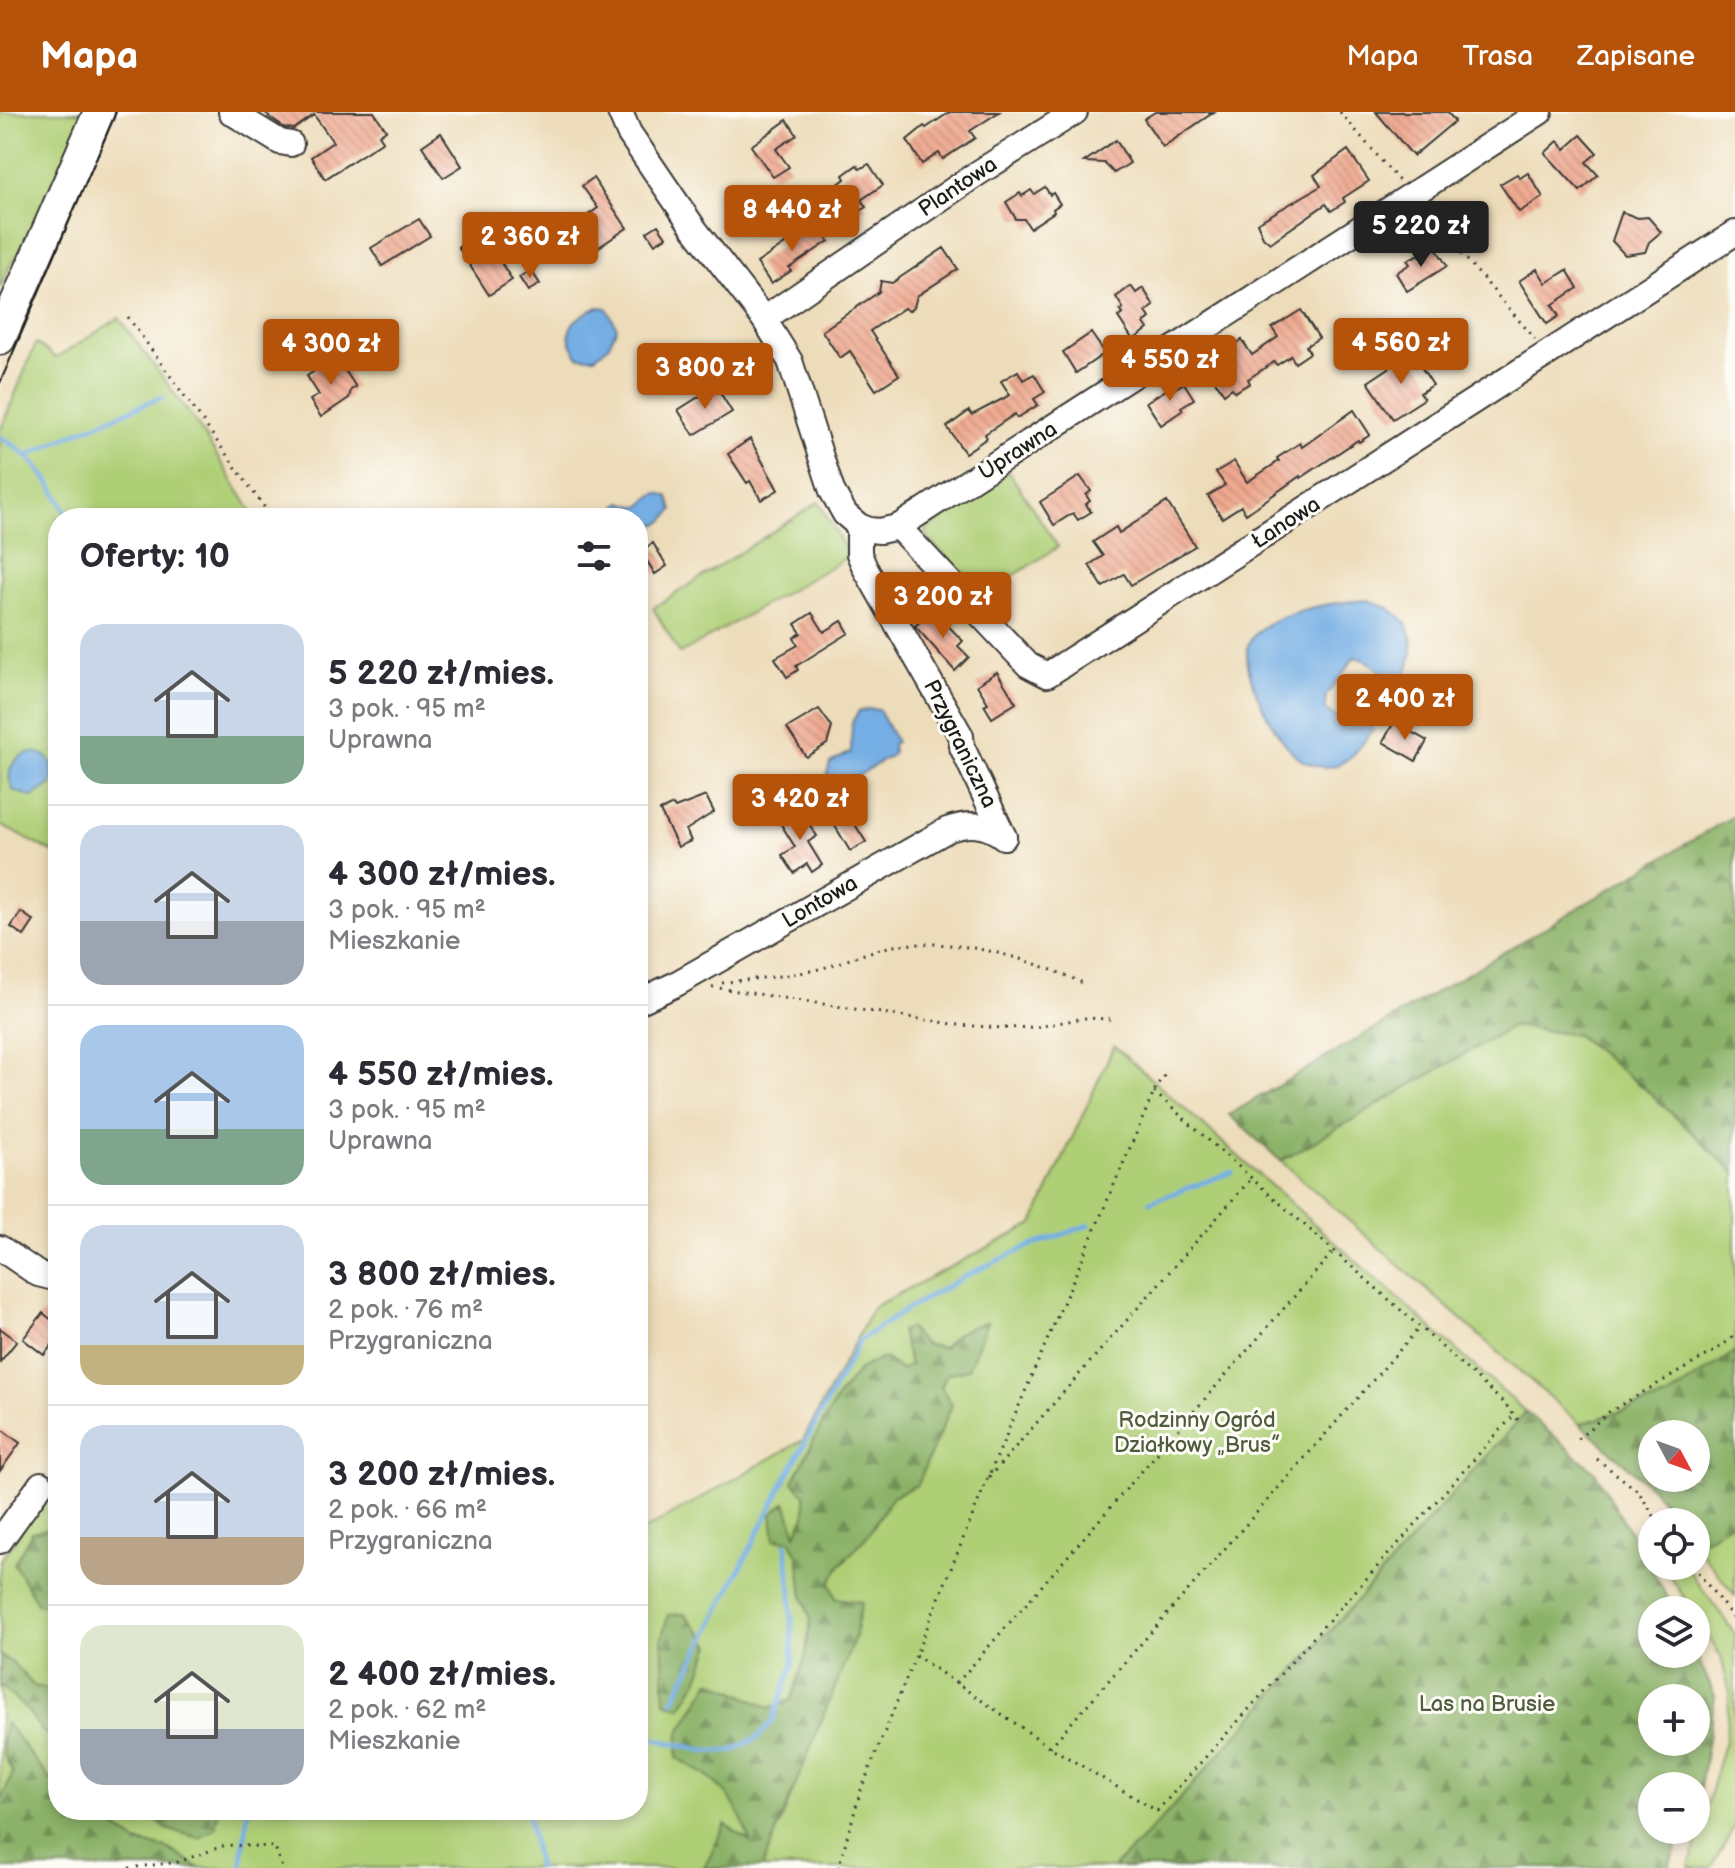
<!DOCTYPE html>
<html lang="pl">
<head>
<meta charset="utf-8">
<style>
  body { margin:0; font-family:"Balsamiq Sans",sans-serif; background:#f7f7f7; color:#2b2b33; height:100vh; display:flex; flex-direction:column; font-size:30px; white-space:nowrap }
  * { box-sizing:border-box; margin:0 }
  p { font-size:26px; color:#7c7c81 }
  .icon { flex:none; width:44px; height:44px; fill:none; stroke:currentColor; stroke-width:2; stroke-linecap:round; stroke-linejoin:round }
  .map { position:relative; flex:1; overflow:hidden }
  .panel { position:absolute; left:48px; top:396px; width:600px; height:1312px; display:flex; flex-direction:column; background:#fff; border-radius:32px; box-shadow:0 4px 12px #0003 }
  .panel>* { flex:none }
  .needle { width:52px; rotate:131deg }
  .controls { position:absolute; left:1638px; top:1308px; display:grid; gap:16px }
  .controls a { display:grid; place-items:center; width:72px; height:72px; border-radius:50%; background:#fff; box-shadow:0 4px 12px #0003; font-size:40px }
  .price { position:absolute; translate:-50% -68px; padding:0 18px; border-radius:8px; background:#b45309; color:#fff; font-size:26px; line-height:52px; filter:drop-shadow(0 2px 4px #0008) }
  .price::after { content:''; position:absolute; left:50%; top:48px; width:24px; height:18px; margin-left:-12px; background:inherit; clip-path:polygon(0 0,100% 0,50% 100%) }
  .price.selected { background:#222; color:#fff }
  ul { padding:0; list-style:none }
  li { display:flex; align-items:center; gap:24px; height:200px; padding:0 32px }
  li+li { border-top:2px solid #e1e1e2 }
  li span { display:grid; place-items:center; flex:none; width:224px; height:160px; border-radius:24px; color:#555 }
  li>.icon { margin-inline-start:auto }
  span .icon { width:96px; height:96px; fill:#fffc; stroke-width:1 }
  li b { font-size:34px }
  h2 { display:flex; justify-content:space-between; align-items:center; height:96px; padding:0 32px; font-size:34px }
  header { display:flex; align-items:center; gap:48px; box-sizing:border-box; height:112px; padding:0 40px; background:#b45309; color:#fff }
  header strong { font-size:38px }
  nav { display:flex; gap:44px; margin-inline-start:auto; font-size:28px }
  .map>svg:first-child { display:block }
  .green { fill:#afcf76; stroke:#667649; stroke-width:2 }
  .forest { fill:url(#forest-firs); stroke:#546742; stroke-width:2; fill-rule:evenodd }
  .water { fill:#75aee4; stroke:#486580; stroke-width:2 }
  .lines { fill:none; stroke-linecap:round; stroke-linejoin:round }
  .stream { stroke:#75aee4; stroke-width:5 }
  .building { fill:url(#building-back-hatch) }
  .minor-casing { stroke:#3b3934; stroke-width:28 }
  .major-casing { stroke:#3b3934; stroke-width:34 }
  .path { stroke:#3b3934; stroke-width:3; stroke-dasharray:2 6; stroke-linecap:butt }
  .minor { stroke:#fff; stroke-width:24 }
  .major { stroke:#fff; stroke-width:30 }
  .tram { stroke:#1c1c1c; stroke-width:2 }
  .labels { text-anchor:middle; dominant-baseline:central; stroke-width:6; stroke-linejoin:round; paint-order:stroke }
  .street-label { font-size:22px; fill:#1c1c1c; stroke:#fdfcf7 }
  .park-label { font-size:22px; fill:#4f5b3c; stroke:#fdfcf7 }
</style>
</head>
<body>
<header>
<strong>Mapa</strong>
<nav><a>Mapa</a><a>Trasa</a><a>Zapisane</a></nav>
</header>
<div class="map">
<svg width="1735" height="1756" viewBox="0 0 1735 1756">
  <defs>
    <pattern id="forest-firs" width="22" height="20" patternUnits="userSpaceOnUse" patternTransform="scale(2)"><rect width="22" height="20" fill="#8bb267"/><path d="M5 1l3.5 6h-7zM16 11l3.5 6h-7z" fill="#719054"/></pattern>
    <pattern id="building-back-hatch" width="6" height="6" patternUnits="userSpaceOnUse" patternTransform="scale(2)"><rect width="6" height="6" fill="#eea88f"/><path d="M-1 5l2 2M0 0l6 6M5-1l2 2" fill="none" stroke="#cc907b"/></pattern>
  </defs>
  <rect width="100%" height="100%" fill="#fdfcf7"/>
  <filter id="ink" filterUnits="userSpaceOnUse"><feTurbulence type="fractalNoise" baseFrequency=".0125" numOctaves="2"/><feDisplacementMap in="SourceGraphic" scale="16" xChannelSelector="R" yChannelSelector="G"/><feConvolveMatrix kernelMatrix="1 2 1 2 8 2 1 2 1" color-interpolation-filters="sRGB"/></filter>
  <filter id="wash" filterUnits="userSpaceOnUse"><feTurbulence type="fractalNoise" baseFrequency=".006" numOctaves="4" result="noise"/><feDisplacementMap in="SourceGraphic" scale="32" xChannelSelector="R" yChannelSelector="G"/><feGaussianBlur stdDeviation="1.8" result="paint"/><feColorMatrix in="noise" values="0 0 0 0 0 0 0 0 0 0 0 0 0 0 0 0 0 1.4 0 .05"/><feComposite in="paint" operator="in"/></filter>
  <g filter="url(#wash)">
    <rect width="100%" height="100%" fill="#eddcb9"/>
    <g class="green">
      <polygon points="0,0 87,0 31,126 11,151 0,176"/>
      <polygon points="119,206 197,312 256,406 58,406 58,743 0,713 0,319 36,231 56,246"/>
      <polygon points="1009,360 1058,435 985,482 928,427 926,418"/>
      <polygon points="819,390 849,444 680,542 653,496"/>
      <polygon points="1513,914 1577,923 1651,982 1735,1061 1735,1240 1666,1286 1580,1312 1281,1049"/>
      <polygon points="1114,934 1526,1300 1159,1710 1113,1756 0,1756 0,1449 58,1367 58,1698 638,1698 638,1422 803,1328 873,1195 1033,1112"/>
      <polygon points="1735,1408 1735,1484 1696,1433"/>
      <polygon points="1664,1454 1686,1454 1735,1522 1735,1713 1711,1756 1689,1756 1725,1628 1730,1581 1721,1545 1696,1505 1696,1498 1692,1498"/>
    </g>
    <g class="forest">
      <polygon points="1735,703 1735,1061 1651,982 1577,923 1513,914 1281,1049 1229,1003"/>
      <path d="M987,1210L968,1257L947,1262L941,1275L952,1293L917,1373L893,1384L868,1423L840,1454L830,1471L836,1486L862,1490L854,1528L762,1756H704L725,1712L750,1730C736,1683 719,1670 677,1646L679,1621L711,1568L769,1596L791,1588L805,1546L811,1508L803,1484L798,1443L790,1428H775L772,1402L786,1390L796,1422L805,1404V1383L793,1370C807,1342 841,1267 867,1253C872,1250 879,1248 885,1246L901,1258L910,1253L901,1219L909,1216L924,1232L943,1236C956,1219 968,1215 987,1210Z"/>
      <path d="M1735,1240V1408L1696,1433V1410H1677L1653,1377L1580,1312L1666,1286ZM1696,1322V1366H1652V1322Z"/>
      <path d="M1526,1300L1595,1360L1675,1498H1652V1542H1696L1715,1584L1700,1676L1696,1687V1674H1652V1718H1683L1668,1756H1113L1159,1710ZM1652,1586H1696V1630H1652Z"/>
      <polygon points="58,1415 58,1493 56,1499 37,1491 14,1452 32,1420"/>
      <polygon points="685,1502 711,1533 696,1571 681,1595 665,1590 662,1525 668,1503"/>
      <polygon points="0,1544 13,1551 34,1574 55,1579 58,1573 58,1630 41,1618 27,1598 0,1573"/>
      <path d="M6,1611L49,1666L58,1674V1698H90L136,1730L167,1736L199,1756H0V1691L13,1660C1,1642 0,1631 6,1611Z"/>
      <polygon points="145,1698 218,1698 215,1717 200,1726 166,1717"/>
    </g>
    <g class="water">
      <path d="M598,195L607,196L617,216L608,234L595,245H579C559,218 572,207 598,195Z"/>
      <path d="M658,381L668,384L673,398L663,410L638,419V406H617L614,397L622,390C652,401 637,389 658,381Z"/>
      <path d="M1367,488C1413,500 1423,530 1401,572C1381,567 1380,551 1355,545L1326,584V597L1335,605L1363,596L1372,603L1373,617C1361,634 1350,653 1327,655C1321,655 1308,652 1303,649C1280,636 1237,558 1249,531C1265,499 1335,490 1367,488Z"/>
      <polygon points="869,597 879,598 896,630 892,632 893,642 844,673 834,672 827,662 830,651 851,640 852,610 859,599"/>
      <path d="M31,640C52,641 56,654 51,672L32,685L14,679C4,661 11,646 31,640Z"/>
    </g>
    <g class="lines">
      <g class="stream">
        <path d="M0,325C33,343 54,372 68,406"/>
        <polyline points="28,344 73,322 162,285"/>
        <polyline points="1150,1090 1232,1060"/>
        <polyline points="673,1589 786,1366 860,1228 909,1196 971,1161 1028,1135 1089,1113"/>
        <polyline points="638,1623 706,1639 732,1639 758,1625 772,1610 793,1553 791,1482 786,1432"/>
        <polyline points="527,1698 538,1756"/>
        <polyline points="241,1756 248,1698"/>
      </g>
    </g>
    <g id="blocks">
      <g class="building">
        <polygon points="265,0 374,0 386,18 379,23 383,29 325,67 311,45 333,30 314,3 294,17 285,16 270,6"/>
        <polygon points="950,0 999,0 970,19 975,26 943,47 939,41 922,52 907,28 924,14 926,16"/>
        <polygon points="1155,0 1214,0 1163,35 1144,7"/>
        <polygon points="1376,0 1447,0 1455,9 1413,44"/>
        <polygon points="787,8 797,23 776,37 789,55 773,65 751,34"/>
        <polygon points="441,21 462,54 443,66 422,34"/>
        <polygon points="1581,23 1597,41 1586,50 1598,63 1580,79 1545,41 1558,29 1565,37"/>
        <polygon points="1116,28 1130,51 1114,61 1104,51 1084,50"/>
        <polygon points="1348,38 1369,69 1343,86 1345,90 1331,99 1326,92 1270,131 1263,125 1257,111 1321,74 1314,63"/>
        <polygon points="869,52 883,73 861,88 866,95 851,105 842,90 846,87 837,73 845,67 843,63 857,53 860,57"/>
        <polygon points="1528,61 1543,85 1519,100 1500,72 1517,62 1520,66"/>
        <polygon points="593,66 627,116 583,146 570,126 590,113 584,106 598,96 582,74"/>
        <polygon points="1045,75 1050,83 1053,81 1060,92 1053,97 1054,100 1030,116 1024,107 1016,107 1006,90 1020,81 1022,84 1031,78 1034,82"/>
        <polygon points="1622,100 1638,106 1648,105 1661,120 1649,130 1645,140 1625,143 1612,129"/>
        <polygon points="419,107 430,124 382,154 371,136"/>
        <polygon points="816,111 829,129 789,156 791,159 771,172 757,151"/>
        <polygon points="658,113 666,125 655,132 647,120"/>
        <polygon points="482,120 512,168 489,183 458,135"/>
        <polygon points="944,136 958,157 917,184 914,195 909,199 904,196 870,219 899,263 876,278 850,239 840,246 822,219 879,180 881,169 892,171"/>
        <polygon points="1436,136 1447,154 1407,179 1396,161 1410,152 1407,148 1417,143 1423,144"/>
        <polygon points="1537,157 1546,171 1567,158 1578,176 1552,193 1559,204 1547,212 1519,169"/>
        <polygon points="531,158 540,172 528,179 519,165"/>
        <polygon points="1131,174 1136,181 1143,176 1154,194 1146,200 1150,206 1144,211 1148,217 1133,228 1118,205 1123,202 1120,198 1123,196 1116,185"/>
        <polygon points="1301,198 1319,226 1306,234 1310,241 1295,251 1291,244 1277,253 1274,250 1248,267 1250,271 1235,280 1232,276 1224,282 1209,260 1231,245 1227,238 1242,228 1252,243 1278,225 1272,216"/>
        <polygon points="1091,221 1105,241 1076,261 1063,240"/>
        <polygon points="1412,241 1433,273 1420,281 1424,287 1393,307 1368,270"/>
        <polygon points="336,245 356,275 351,278 349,286 321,305 310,288 319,283 307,264"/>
        <polygon points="1018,259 1023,268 1034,262 1045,280 1034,287 1038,293 1017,306 1015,302 985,322 987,326 965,341 947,315 969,299 972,303 1010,283 1001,269"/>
        <polygon points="1184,271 1194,287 1181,295 1183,298 1161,313 1146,290 1169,276 1171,279"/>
        <polygon points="716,274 732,300 694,323 678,298"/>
        <polygon points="1354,298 1370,323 1359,330 1358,328 1301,366 1300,364 1246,402 1241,394 1222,406 1208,384 1225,373 1216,360 1234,349 1247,370 1279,349 1277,346 1300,331 1302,335"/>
        <polygon points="750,327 778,378 761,388 750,369 747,371 728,342"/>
        <polygon points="1080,364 1091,379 1086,383 1090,389 1086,392 1091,400 1078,408 1073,401 1054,413 1040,390"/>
        <polygon points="1167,390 1195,434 1131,473 1124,462 1103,475 1089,453 1103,444 1093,430 1116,415 1119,421"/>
        <polygon points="653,431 667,454 655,462 641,439"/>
        <polygon points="933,498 963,529 958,534 969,545 955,559 915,514"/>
        <polygon points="812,501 824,520 842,509 849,521 796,554 798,558 787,565 775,546 798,533 794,526 801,521 795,512"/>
        <polygon points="997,560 1016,591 992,606 984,593 988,591 977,573"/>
        <polygon points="819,597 832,615 827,632 806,645 787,616"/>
        <polygon points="1394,610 1427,629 1416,649 1383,630"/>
        <polygon points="706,684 714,700 686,718 691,729 678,735 660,699 673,693 675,696"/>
        <polygon points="844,695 866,730 850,739 829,704"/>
        <polygon points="798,696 817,724 808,730 822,753 812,760 807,752 794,761 782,743 795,735 779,709"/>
        <polygon points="21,800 34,809 24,824 11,815"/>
        <polygon points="43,1201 58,1213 58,1225 44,1243 23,1227"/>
        <polygon points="0,1216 17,1229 0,1250"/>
        <polygon points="0,1316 20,1331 0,1359"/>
      </g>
    </g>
  </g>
  <g filter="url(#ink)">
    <use href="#blocks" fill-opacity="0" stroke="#3b3934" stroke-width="2"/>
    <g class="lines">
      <defs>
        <g id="minor">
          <polyline points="231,0 280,30 291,32"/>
          <polyline points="620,0 629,21 693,115 764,207 790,249 832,379 845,402 859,414 869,418 880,419 898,415 1028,553 1047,563 1735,121"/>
          <polyline points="764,207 978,61 1075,0"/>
          <polyline points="859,414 859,442 865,456 961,624 962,635 1004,725"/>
          <polyline points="898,415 1540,0"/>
          <path d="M638,890L676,872L947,718C968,710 986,711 1004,725"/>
          <polyline points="0,1136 38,1162 58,1167"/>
          <polyline points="0,1429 41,1372"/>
        </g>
        <polyline id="major" points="0,227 99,0"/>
      </defs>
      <use href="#minor" class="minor-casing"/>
      <use href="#major" class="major-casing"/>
      <g class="path">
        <polyline points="1340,0 1399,69"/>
        <polyline points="1425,99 1535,227"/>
        <polyline points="128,205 272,406"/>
        <path d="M722,871C754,866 787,865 819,857C846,850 873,836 901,833C964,827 1029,846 1085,872"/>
        <polyline points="712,875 959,913 1004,916 1037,915 1084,906 1110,907"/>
        <polyline points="1154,980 1420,1215 1505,1292 1519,1309"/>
        <polyline points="1578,1327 1609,1300 1713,1240 1735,1224"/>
        <polyline points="1597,1347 1638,1379 1658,1410"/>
        <polyline points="989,1365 1251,1067"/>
        <polyline points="1693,1454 1735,1508"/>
        <polyline points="915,1543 1050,1635 1157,1699 1514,1303"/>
        <polyline points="957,1571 1334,1139"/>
        <polyline points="1050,1635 1420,1215"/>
        <polyline points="129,1756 178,1750 226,1733 275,1735 282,1756"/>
        <polyline points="838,1756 861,1678 987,1368 1157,973 1165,963"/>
      </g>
      <use href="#minor" class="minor"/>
      <use href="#major" class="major"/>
      <polyline class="tram" points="0,271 116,0"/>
    </g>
  </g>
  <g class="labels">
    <g class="street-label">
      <text transform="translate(958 75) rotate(-34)">Plantowa</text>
      <text transform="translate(1018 339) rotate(-33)">Uprawna</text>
      <text transform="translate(1286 411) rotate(-33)">Łanowa</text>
      <text transform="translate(960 632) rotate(64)">Przygraniczna</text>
      <text transform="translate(820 790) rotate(-30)">Lontowa</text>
    </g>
    <g class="park-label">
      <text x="1197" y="1308">Rodzinny Ogród<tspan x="1197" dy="25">Działkowy „Brus”</tspan></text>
      <text x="1487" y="1592">Las na Brusie</text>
    </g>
  </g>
</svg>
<div class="controls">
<a><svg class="needle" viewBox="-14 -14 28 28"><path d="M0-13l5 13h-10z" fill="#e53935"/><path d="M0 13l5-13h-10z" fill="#7c7c81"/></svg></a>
<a><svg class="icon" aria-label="locate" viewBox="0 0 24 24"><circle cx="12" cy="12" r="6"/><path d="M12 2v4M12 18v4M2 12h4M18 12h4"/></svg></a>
<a><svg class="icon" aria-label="layers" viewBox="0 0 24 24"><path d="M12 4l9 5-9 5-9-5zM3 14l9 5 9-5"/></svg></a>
<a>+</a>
<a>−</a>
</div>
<b class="price" style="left:792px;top:141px">8 440 zł</b>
<b class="price selected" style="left:1421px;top:157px">5 220 zł</b>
<b class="price" style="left:530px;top:168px">2 360 zł</b>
<b class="price" style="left:1401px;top:274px">4 560 zł</b>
<b class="price" style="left:331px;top:275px">4 300 zł</b>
<b class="price" style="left:1170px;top:291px">4 550 zł</b>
<b class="price" style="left:705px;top:299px">3 800 zł</b>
<b class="price" style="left:943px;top:528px">3 200 zł</b>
<b class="price" style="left:1405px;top:630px">2 400 zł</b>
<b class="price" style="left:800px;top:730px">3 420 zł</b>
<section class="panel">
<h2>Oferty: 10<svg class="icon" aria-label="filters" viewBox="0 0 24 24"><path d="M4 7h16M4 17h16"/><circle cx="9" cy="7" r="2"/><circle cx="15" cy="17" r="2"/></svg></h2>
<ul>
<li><span style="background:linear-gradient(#c9d6e8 70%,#7fa58c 0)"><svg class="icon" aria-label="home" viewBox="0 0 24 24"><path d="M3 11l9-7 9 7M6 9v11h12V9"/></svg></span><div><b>5 220 zł/mies.</b><p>3 pok. · 95 m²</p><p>Uprawna</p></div></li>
<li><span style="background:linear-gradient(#c9d6e8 60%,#9aa5b1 0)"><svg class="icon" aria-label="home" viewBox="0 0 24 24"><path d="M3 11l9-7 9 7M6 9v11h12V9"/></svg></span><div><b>4 300 zł/mies.</b><p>3 pok. · 95 m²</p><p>Mieszkanie</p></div></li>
<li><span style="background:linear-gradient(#a9c7e8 65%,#7fa58c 0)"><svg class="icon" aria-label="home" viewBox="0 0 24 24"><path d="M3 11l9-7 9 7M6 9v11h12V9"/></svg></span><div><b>4 550 zł/mies.</b><p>3 pok. · 95 m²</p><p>Uprawna</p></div></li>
<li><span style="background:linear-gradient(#c9d6e8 75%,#c2b280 0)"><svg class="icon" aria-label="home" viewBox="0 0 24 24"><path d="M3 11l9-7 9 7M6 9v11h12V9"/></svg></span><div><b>3 800 zł/mies.</b><p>2 pok. · 76 m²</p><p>Przygraniczna</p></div></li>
<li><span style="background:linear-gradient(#c9d6e8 70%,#b9a48a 0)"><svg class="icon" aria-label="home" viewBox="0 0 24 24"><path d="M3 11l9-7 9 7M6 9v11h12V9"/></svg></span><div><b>3 200 zł/mies.</b><p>2 pok. · 66 m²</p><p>Przygraniczna</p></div></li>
<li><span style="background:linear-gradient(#dfe7d0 65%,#9aa5b1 0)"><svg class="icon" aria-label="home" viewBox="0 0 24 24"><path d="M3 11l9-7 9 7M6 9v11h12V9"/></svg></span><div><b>2 400 zł/mies.</b><p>2 pok. · 62 m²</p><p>Mieszkanie</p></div></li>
</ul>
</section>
</div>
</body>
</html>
